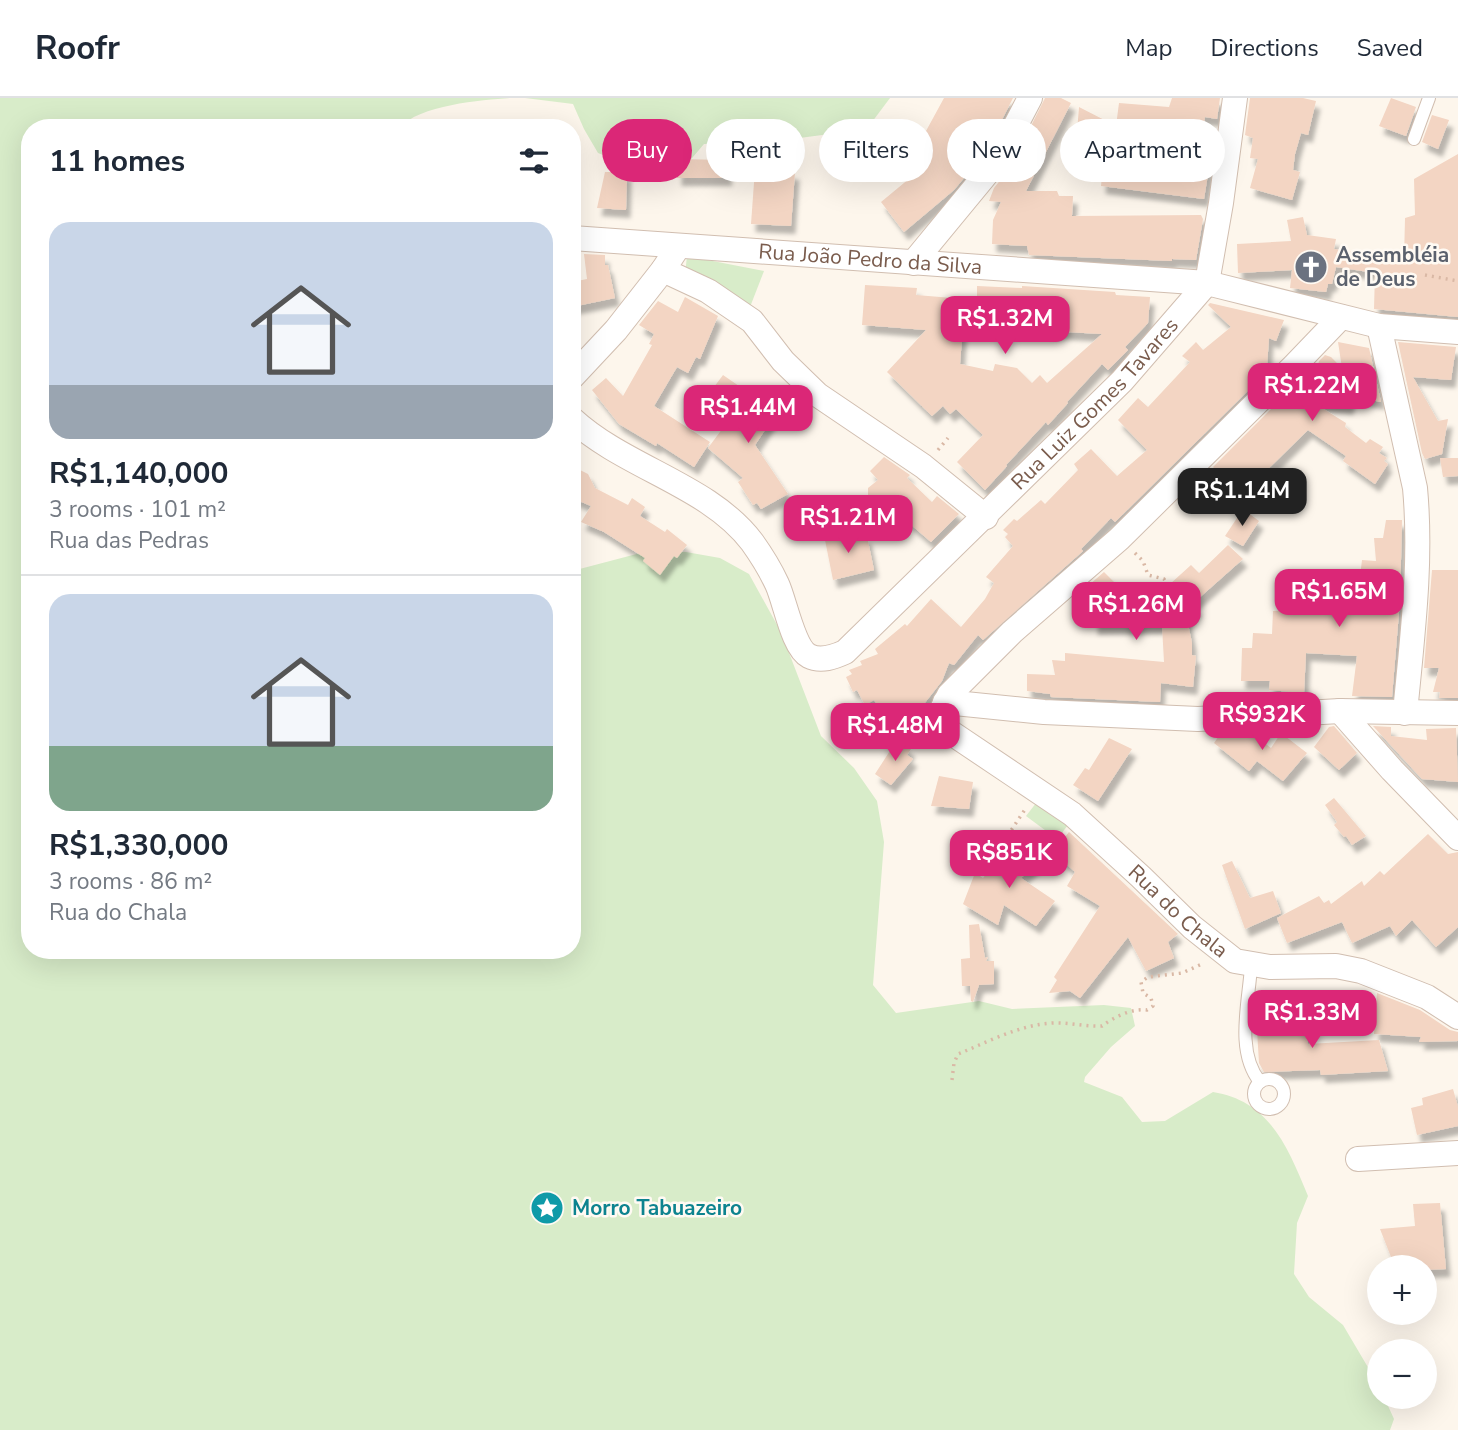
<!DOCTYPE html>
<html lang="en">
<head>
<meta charset="utf-8">
<style>
  body { margin:0; font-family:"Nunito Sans",sans-serif; background:#f2f2f3; color:#1f2937; height:100vh; display:flex; flex-direction:column; font-size:26px; white-space:nowrap }
  * { box-sizing:border-box; margin:0 }
  p { font-size:23px; color:#747a83 }
  .icon { flex:none; width:38px; height:38px; fill:none; stroke:currentColor; stroke-width:2; stroke-linecap:round; stroke-linejoin:round }
  .map { position:relative; flex:1; overflow:hidden }
  .side { position:absolute; left:21px; top:21px; width:560px; height:840px; display:flex; flex-direction:column; background:#fff; border-radius:28px; box-shadow:0 7px 28px #0002 }
  .side>* { flex:none }
  .guide { position:absolute; left:602px; top:21px; width:665px; height:63px; display:flex; gap:14px }
  .buttons { position:absolute; left:1367px; top:1157px; display:grid; gap:14px }
  .buttons a { display:grid; place-items:center; width:70px; height:70px; border-radius:50%; background:#fff; box-shadow:0 7px 28px #0002; font-size:35px }
  .price { position:absolute; translate:-50% -60px; padding:0 16px; border-radius:14px; background:#db2777; color:#fff; font-size:23px; line-height:46px; filter:drop-shadow(0 2px 4px #0008) }
  .price::after { content:''; position:absolute; left:50%; top:42px; width:21px; height:16px; margin-left:-10px; background:inherit; clip-path:polygon(0 0,100% 0,50% 100%) }
  .price.active { background:#222; color:#fff }
  ul { padding:0; list-style:none }
  li { display:grid; align-content:center; gap:14px; height:371px; padding:0 28px }
  li+li { border-top:2px solid #e0e1e3 }
  li span { display:grid; place-items:center; height:217px; border-radius:21px; color:#555 }
  li>.icon { margin-inline-start:auto }
  span .icon { width:126px; height:126px; fill:#fffc; stroke-width:1 }
  li b { font-size:30px }
  h2 { display:flex; justify-content:space-between; align-items:center; height:84px; padding:0 28px; font-size:30px }
  .chip { padding:0 24px; border-radius:32px; background:#fff; box-shadow:0 7px 28px #0002; font-size:24px; line-height:63px }
  .chip.active { background:#db2777; color:#fff }
  header { display:flex; align-items:center; gap:42px; box-sizing:border-box; height:98px; padding:0 35px; background:#fff; border-bottom:2px solid #e0e1e3 }
  header strong { font-size:33px }
  nav { display:flex; gap:38px; margin-inline-start:auto; font-size:24px }
  .map>svg:first-child { display:block }
  .green { fill:#d8ecc9 }
  .building { fill:#f3d5c3; fill-rule:evenodd; filter:url(#shadow) }
  .lines { fill:none; stroke-linecap:round; stroke-linejoin:round }
  .service-casing { stroke:#d1beb0; stroke-width:14 }
  .minor-casing { stroke:#d1beb0; stroke-width:26 }
  .path { stroke:#d9b8a5; stroke-width:3.5; stroke-dasharray:2 5; stroke-linecap:butt }
  .service { stroke:#fff; stroke-width:12 }
  .minor { stroke:#fff; stroke-width:24 }
  .labels { text-anchor:middle; dominant-baseline:central; stroke-width:5; stroke-linejoin:round; paint-order:stroke }
  .worship-label { font-size:21px; font-weight:bold; fill:#5b616d; stroke:#fffaf3; text-anchor:start }
  .street-label { font-size:21px; fill:#7a5c4d; stroke:#fffaf3 }
  .culture-label { font-size:21px; font-weight:bold; fill:#0d838f; stroke:#fffaf3; text-anchor:start }
</style>
</head>
<body>
<header>
<strong>Roofr</strong>
<nav><a>Map</a><a>Directions</a><a>Saved</a></nav>
</header>
<div class="map">
<svg width="1458" height="1332" viewBox="0 0 1458 1332">
  <defs>
    <filter id="shadow"><feDropShadow dx="4.5" dy="8" stdDeviation="2" flood-color="#0004"/></filter>
  </defs>
  <rect width="100%" height="100%" fill="#fdf6ec"/>
  <g class="green">
    <path d="M0,0H510C482,2 418,7 400,30H30V852H572V473L648,453L686,454L720,460L749,476L781,534L821,638L854,670L877,703L884,744L873,887L896,915L979,903L1012,911L1104,907L1131,910L1135,928L1111,949L1085,979L1084,984L1122,999L1142,1024L1165,1023L1213,994C1270,1003 1288,1050 1308,1098L1297,1125L1294,1176L1309,1199L1343,1227L1379,1288V1298L1384,1299L1394,1321L1390,1332H0Z"/>
    <polygon points="525,0 890,0 872,24 845,34 769,44 704,46 687,66 647,74 598,55 584,31 573,6"/>
    <polygon points="687,158 764,173 750,209 685,176"/>
    <polygon points="1040,700 1072,722 1057,741 1026,718"/>
  </g>
  <g class="building">
    <polygon points="944,0 1013,0 985,55 954,92 904,134 881,104 910,80 907,75 915,69 912,67 915,65 906,57 926,33"/>
    <polygon points="1045,0 1061,0 1071,5 1026,93 1057,93 1059,98 1073,98 1072,118 1201,117 1203,121 1196,162 1172,161 1172,163 1029,157 1027,148 992,146 993,122 1001,104 989,103 994,90 1010,70"/>
    <polygon points="1172,0 1220,0 1217,21 1205,19 1198,62 1210,64 1204,101 1101,88 1103,68 1075,58 1079,9 1116,28 1119,5 1169,9"/>
    <polygon points="1250,0 1303,0 1316,3 1308,37 1301,35 1295,56 1293,72 1300,74 1292,102 1250,90 1258,61 1250,60 1253,40 1245,37"/>
    <polygon points="1391,0 1416,9 1406,38 1379,28"/>
    <polygon points="1432,17 1449,22 1438,51 1422,44"/>
    <polygon points="1458,56 1458,219 1374,211 1375,175 1336,169 1332,186 1328,186 1326,194 1290,190 1292,172 1238,175 1237,146 1291,143 1287,122 1303,119 1307,137 1336,141 1334,151 1404,162 1405,120 1415,117 1414,81"/>
    <polygon points="678,61 725,62 728,80 677,80"/>
    <polygon points="755,71 795,74 791,128 751,126"/>
    <polygon points="605,74 627,74 626,112 597,110"/>
    <polygon points="584,156 605,157 605,167 608,167 615,200 572,209 572,184 587,181"/>
    <path d="M865,187L917,190L916,197L977,202V188L1022,190V188L1115,194L1116,197L1150,199L1148,225L1125,249L1128,252L1108,272L1102,266L1067,304L1068,305L1048,327L1046,324L1006,367L1007,368L985,392L957,364L983,337L956,311L950,316L943,308L932,318L887,274L926,232L862,227ZM963,227L1048,231V233L1102,236L1047,285L1040,277L1032,285L1017,270L995,266L993,273L960,266Z"/>
    <polygon points="685,199 718,218 700,261 696,259 688,275 677,269 654,308 710,344 694,369 657,345 656,348 619,326 592,292 606,280 623,298 652,247 649,246 654,236 639,227 658,203 678,214"/>
    <polygon points="1210,205 1284,222 1276,243 1269,240 1267,268 1270,271 1115,424 1111,420 1081,451 1083,453 983,542 978,537 954,567 949,565 942,583 920,611 926,611 901,643 874,602 865,607 857,592 853,594 846,579 852,576 849,572 862,567 860,563 878,556 875,551 905,526 907,528 931,501 961,529 985,501 994,485 986,479 1013,448 1005,439 1008,436 1003,432 1014,421 1017,423 1041,402 1045,406 1078,372 1074,366 1091,351 1117,378 1147,352 1118,322 1138,300 1148,309 1190,264 1182,258 1196,244 1203,252 1231,229 1208,207"/>
    <polygon points="1338,244 1369,250 1381,304 1351,298 1349,309 1314,305 1346,325 1345,329 1366,345 1370,341 1383,349 1379,355 1387,360 1384,363 1388,366 1375,386 1343,363 1346,358 1308,332 1263,376 1261,374 1235,395 1213,369 1285,297 1306,312 1319,263 1325,257 1331,259 1342,270"/>
    <polygon points="1398,244 1456,249 1451,282 1413,279 1438,323 1448,321 1442,356 1425,361 1422,355"/>
    <polygon points="723,277 777,314 755,347 788,396 761,411 757,405 753,407 738,384 743,380 708,350 740,307 714,289"/>
    <polygon points="884,359 910,377 907,380 932,404 937,398 959,416 931,444 895,413 892,416 885,416 868,397 868,390 878,382 870,373"/>
    <polygon points="1440,360 1458,360 1458,378 1443,379"/>
    <polygon points="572,368 588,376 595,390 628,407 632,400 645,409 640,418 665,434 667,431 687,447 677,460 674,458 660,477 643,463 645,460 604,434 581,424 591,408 572,400"/>
    <polygon points="1243,411 1259,423 1243,448 1225,438"/>
    <polygon points="1386,422 1402,422 1400,502 1392,599 1352,598 1357,558 1306,555 1304,595 1269,592 1270,583 1241,583 1242,550 1252,550 1253,535 1272,536 1273,513 1310,511 1311,499 1341,501 1341,493 1358,495 1362,462 1376,463 1374,440 1383,440"/>
    <polygon points="848,432 850,440 867,438 874,472 833,482 824,437"/>
    <polygon points="1228,447 1243,461 1190,508 1198,509 1187,521 1192,545 1192,557 1196,558 1193,589 1161,585 1160,604 1051,599 1050,596 1027,593 1027,576 1055,577 1052,562 1065,563 1065,555 1164,564 1162,528 1093,529 1094,507 1081,494 1104,474 1135,505 1189,508 1170,486 1191,467 1199,475"/>
    <polygon points="1432,472 1458,472 1458,600 1439,600 1440,594 1433,594 1439,570 1424,570"/>
    <polygon points="1334,628 1357,655 1339,672 1314,649 1329,629"/>
    <polygon points="1373,628 1391,629 1391,638 1427,642 1426,631 1456,630 1458,684 1422,681"/>
    <polygon points="1249,633 1271,650 1281,635 1307,655 1283,683 1257,663 1249,673 1214,645 1221,635"/>
    <polygon points="1109,640 1132,651 1098,703 1073,687 1085,670 1089,672"/>
    <polygon points="897,642 911,651 907,657 913,661 891,687 875,676"/>
    <polygon points="939,678 973,684 969,711 931,708"/>
    <polygon points="1334,700 1366,738 1352,747 1346,738 1344,739 1334,727 1337,724 1325,707"/>
    <polygon points="1069,734 1178,836 1168,844 1174,860 1146,873 1128,839 1080,900 1070,893 1049,895 1057,882 1054,879 1100,808 1067,788 1075,774 1053,754"/>
    <polygon points="1428,736 1448,756 1458,754 1458,829 1436,849 1412,822 1396,838 1390,828 1352,845 1342,824 1287,845 1277,820 1319,798 1324,805 1329,802 1331,806 1362,783 1364,788 1380,773 1384,777"/>
    <polygon points="1026,745 1045,759 1021,780 1055,803 1036,828 1004,807 998,827 963,806 975,775 983,780 998,762 1001,764 1020,754"/>
    <polygon points="1232,763 1250,800 1273,793 1281,815 1245,831 1222,767"/>
    <polygon points="979,826 985,860 988,859 986,863 994,863 994,886 979,887 973,904 971,903 970,888 962,888 961,861 970,860 969,827"/>
    <polygon points="1377,895 1420,912 1450,932 1458,934 1458,943 1419,944 1421,939 1374,936"/>
    <polygon points="1280,913 1285,928 1303,926 1303,930 1307,930 1308,946 1379,942 1388,973 1321,977 1320,972 1264,974 1259,965 1256,915"/>
    <polygon points="1453,991 1458,1009 1458,1028 1417,1037 1411,1010 1423,1007 1422,1000"/>
    <polygon points="1440,1105 1446,1171 1424,1172 1424,1169 1395,1169 1380,1131 1415,1128 1413,1106"/>
  </g>
  <g class="lines">
    <defs>
      <g id="service">
        <polyline points="1414,41 1429,0"/>
        <path d="M1251,868C1249,904 1235,953 1260,984"/>
        <circle cx="1269" cy="996" r="15"/>
      </g>
      <g id="minor">
        <path id="s1" d="M572,140L1207,185L1379,228L1458,234"/>
        <polyline points="678,149 663,172 708,193 752,223 783,263 818,297 923,368 986,419"/>
        <polyline points="913,165 997,63 1030,0"/>
        <path id="s2" d="M1341,219L1294,268L1119,441L1012,534L949,597L942,611L941,618L942,626L947,632L1072,716L1141,779L1192,829L1235,863L1270,869L1336,868L1361,873L1427,899L1458,919"/>
        <path d="M1379,228L1415,390C1422,465 1412,540 1405,615"/>
        <polyline points="572,279 616,232 663,172"/>
        <path id="s3" d="M572,321C625,370 709,387 752,444C762,458 770,471 777,486C785,503 793,550 809,558C821,564 834,559 845,554L1122,283L1207,185L1221,105L1235,0"/>
        <polyline points="945,604 1044,614 1198,621 1340,613 1458,615"/>
        <polyline points="1340,613 1392,672 1458,740"/>
        <polyline points="1358,1061 1458,1055"/>
      </g>
    </defs>
    <use href="#service" class="service-casing"/>
    <use href="#minor" class="minor-casing"/>
    <g class="path">
      <polyline points="1425,177 1458,183"/>
      <polyline points="938,352 948,340"/>
      <polyline points="1135,455 1143,463 1148,477 1164,481 1174,499 1194,519"/>
      <polyline points="1002,758 1008,737 1026,710"/>
      <path d="M952,982L954,965L958,956C988,944 1019,927 1052,925C1069,924 1085,929 1102,928C1114,919 1132,910 1147,912L1153,908L1151,900L1143,895L1141,884L1148,879L1182,875L1202,866"/>
    </g>
    <use href="#service" class="service"/>
    <use href="#minor" class="minor"/>
  </g>
  <defs>
    <symbol id="church-disc" viewBox="-11 -11 22 22"><circle r="9.5" fill="#6b7280" stroke="#fffaf3"/><path d="M-1.2-6h2.4v3.5h3.3v2.4h-3.3V6h-2.4V-.1h-3.3v-2.4h3.3Z" fill="#fff"/></symbol>
    <symbol id="sight-disc" viewBox="-11 -11 22 22"><circle r="9.5" fill="#0f9aa8" stroke="#fffaf3"/><path d="M0-6L1.8-2.2L6-1.7L2.9 1.2L3.7 5.4L0 3.3L-3.7 5.4L-2.9 1.2L-6-1.7L-1.8-2.2Z" fill="#fff"/></symbol>
  </defs>
  <g fill-rule="evenodd">
    <use href="#church-disc" x="1292" y="150" width="38" height="38"/>
    <use href="#sight-disc" x="528" y="1091" width="38" height="38"/>
  </g>
  <g class="labels">
    <g class="worship-label">
      <text x="1336" y="157">Assembléia<tspan x="1336" dy="24">de Deus</tspan></text>
    </g>
    <g class="street-label">
      <text stroke="none"><textPath href="#s1" startOffset="299">Rua João Pedro da Silva</textPath></text>
      <text stroke="none"><textPath href="#s3" startOffset="738">Rua Luiz Gomes Tavares</textPath></text>
      <text stroke="none"><textPath href="#s2" startOffset="878">Rua do Chala</textPath></text>
    </g>
    <g class="culture-label">
      <text x="572" y="1110">Morro Tabuazeiro</text>
    </g>
  </g>
</svg>
<div class="buttons">
<a>+</a>
<a>−</a>
</div>
<b class="price" style="left:1005px;top:258px">R$1.32M</b>
<b class="price" style="left:1312px;top:325px">R$1.22M</b>
<b class="price" style="left:748px;top:347px">R$1.44M</b>
<b class="price active" style="left:1242px;top:430px">R$1.14M</b>
<b class="price" style="left:848px;top:457px">R$1.21M</b>
<b class="price" style="left:1339px;top:531px">R$1.65M</b>
<b class="price" style="left:1136px;top:544px">R$1.26M</b>
<b class="price" style="left:1262px;top:654px">R$932K</b>
<b class="price" style="left:895px;top:665px">R$1.48M</b>
<b class="price" style="left:1009px;top:792px">R$851K</b>
<b class="price" style="left:1312px;top:952px">R$1.33M</b>
<div class="guide">
<a class="chip active">Buy</a>
<a class="chip">Rent</a>
<a class="chip">Filters</a>
<a class="chip">New</a>
<a class="chip">Apartment</a>
</div>
<section class="side">
<h2>11 homes<svg class="icon" aria-label="filters" viewBox="0 0 24 24"><path d="M4 7h16M4 17h16"/><circle cx="9" cy="7" r="2"/><circle cx="15" cy="17" r="2"/></svg></h2>
<ul>
<li><span style="background:linear-gradient(#c9d6e8 75%,#9aa5b1 0)"><svg class="icon" aria-label="home" viewBox="0 0 24 24"><path d="M3 11l9-7 9 7M6 9v11h12V9"/></svg></span><div><b>R$1,140,000</b><p>3 rooms · 101 m²</p><p>Rua das Pedras</p></div></li>
<li><span style="background:linear-gradient(#c9d6e8 70%,#7fa58c 0)"><svg class="icon" aria-label="home" viewBox="0 0 24 24"><path d="M3 11l9-7 9 7M6 9v11h12V9"/></svg></span><div><b>R$1,330,000</b><p>3 rooms · 86 m²</p><p>Rua do Chala</p></div></li>
</ul>
</section>
</div>
</body>
</html>
